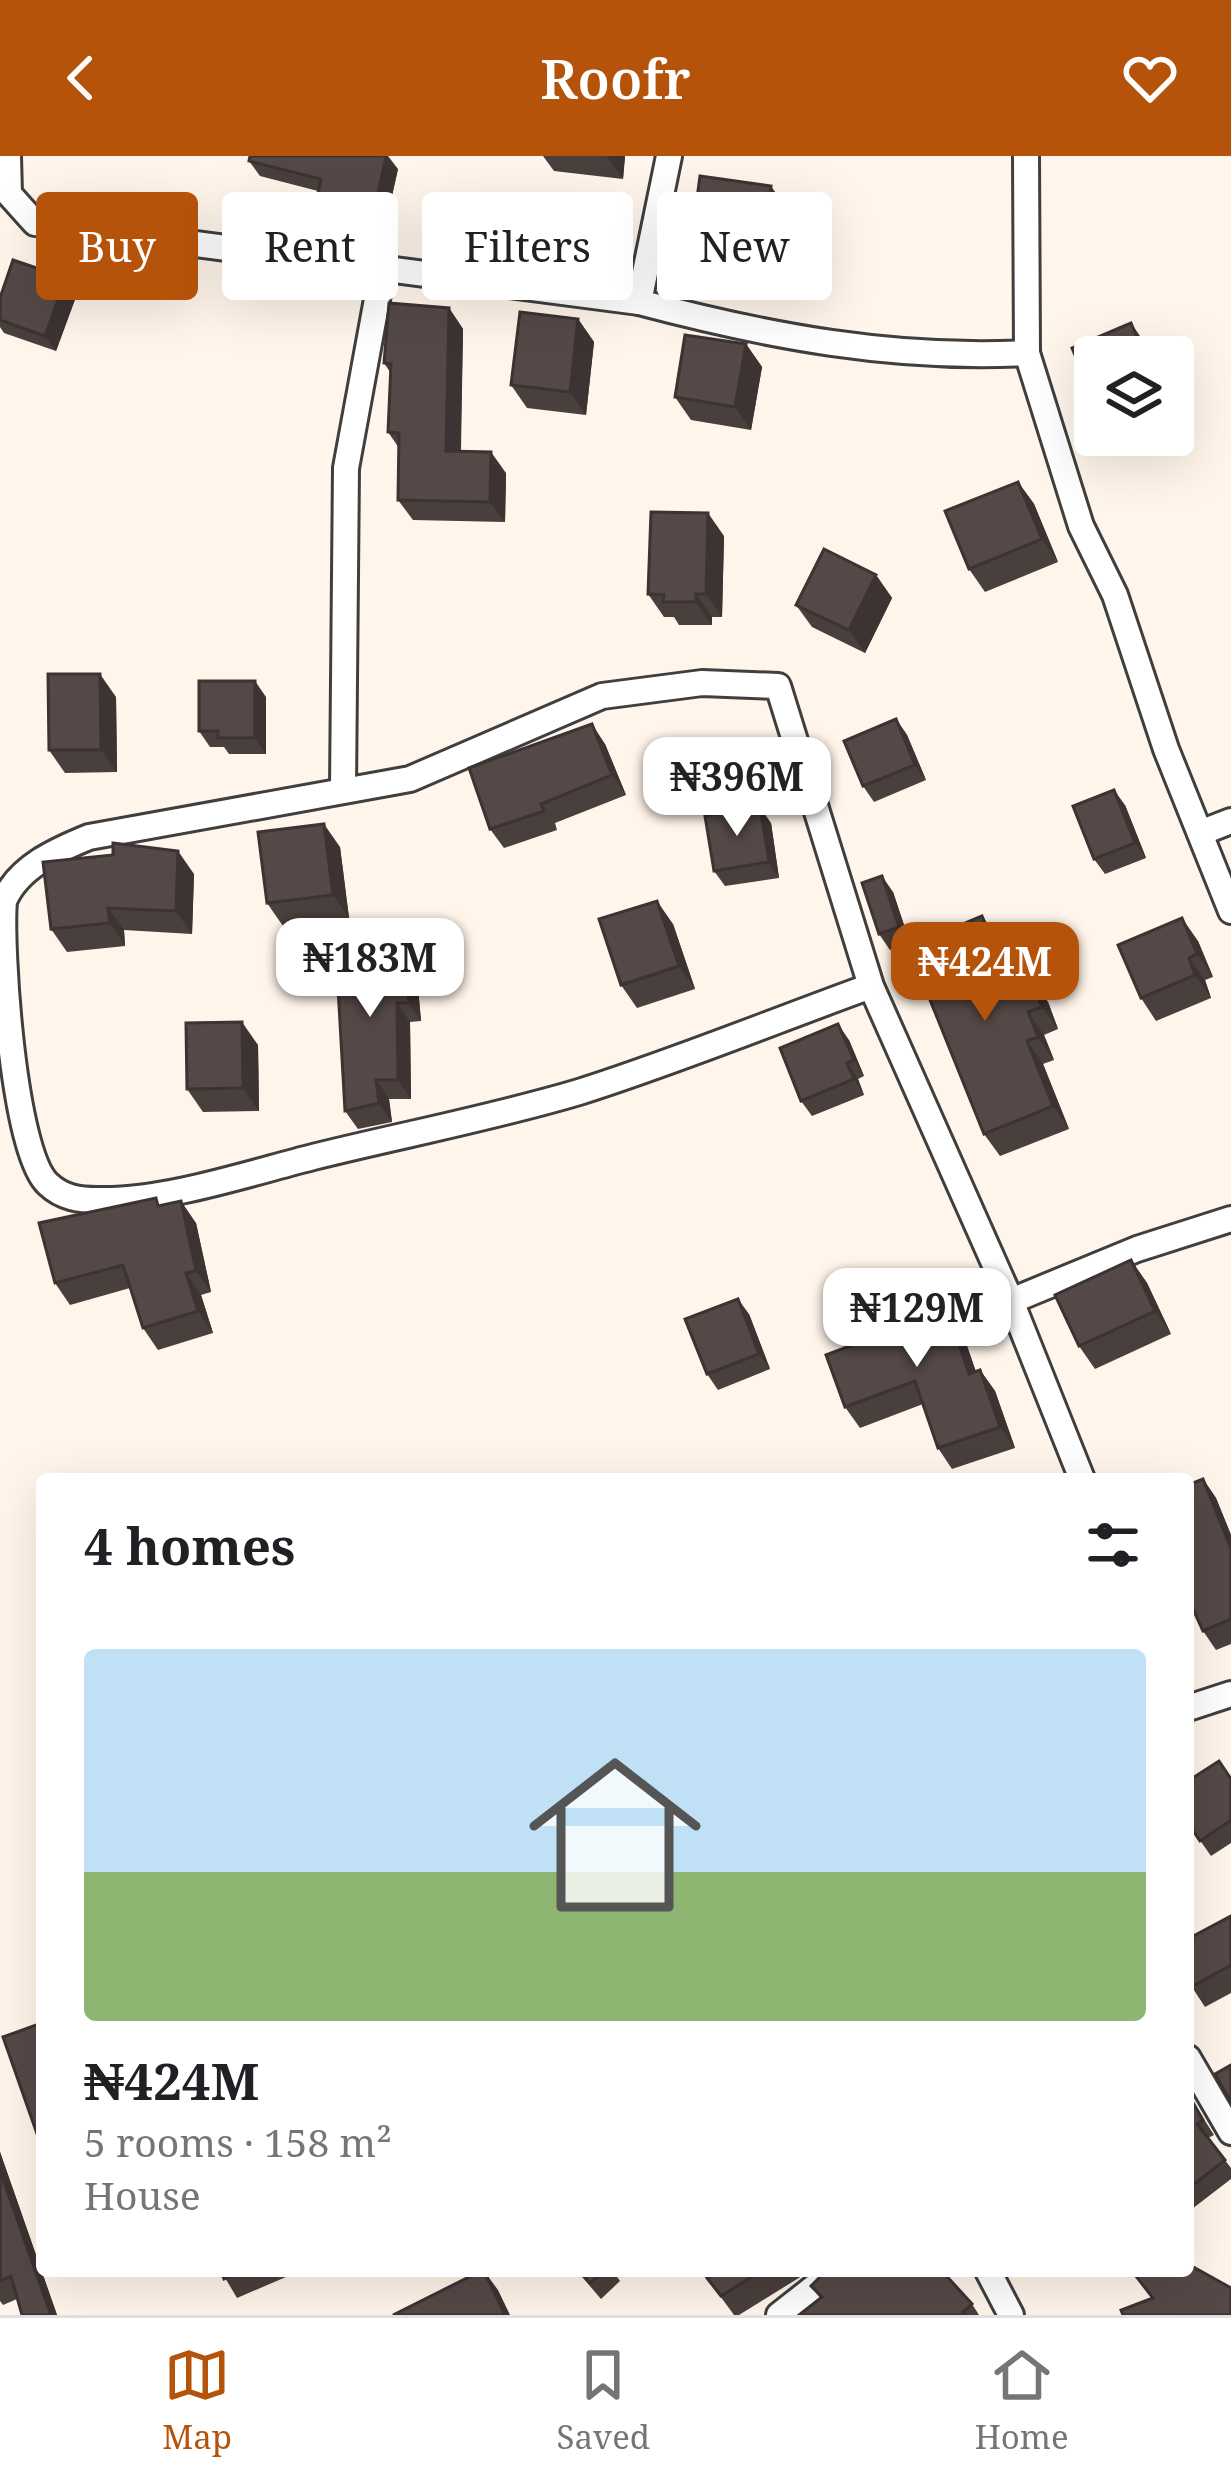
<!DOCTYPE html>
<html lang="en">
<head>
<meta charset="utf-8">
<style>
  body { margin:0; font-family:"Noto Serif",serif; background:#f6f6f6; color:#202124; height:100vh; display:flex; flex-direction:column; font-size:45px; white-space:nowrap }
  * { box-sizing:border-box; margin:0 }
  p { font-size:39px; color:#757577 }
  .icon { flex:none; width:66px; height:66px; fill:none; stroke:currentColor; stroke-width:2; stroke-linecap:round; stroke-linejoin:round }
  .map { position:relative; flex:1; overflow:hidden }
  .details { position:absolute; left:36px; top:1317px; width:1158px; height:804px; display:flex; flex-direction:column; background:#fff; border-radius:12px; box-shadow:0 12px 48px #0002 }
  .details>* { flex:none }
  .top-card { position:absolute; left:36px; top:36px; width:1161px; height:108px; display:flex; gap:24px }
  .buttons { position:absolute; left:1074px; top:180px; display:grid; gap:24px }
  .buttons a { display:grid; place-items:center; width:120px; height:120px; border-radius:12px; background:#fff; box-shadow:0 12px 48px #0002; font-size:60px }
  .price { position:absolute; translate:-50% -102px; padding:0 27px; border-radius:24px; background:#fff; color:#222; font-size:39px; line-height:78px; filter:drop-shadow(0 3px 6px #0008) }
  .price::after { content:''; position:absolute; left:50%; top:72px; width:36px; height:27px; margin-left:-18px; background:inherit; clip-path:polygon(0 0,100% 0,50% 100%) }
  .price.current { background:#b45309; color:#fff }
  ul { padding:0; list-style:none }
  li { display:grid; align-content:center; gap:24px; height:636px; padding:0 48px }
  li span { display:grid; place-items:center; height:372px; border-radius:12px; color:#555 }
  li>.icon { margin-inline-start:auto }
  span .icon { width:216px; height:216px; fill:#fffc; stroke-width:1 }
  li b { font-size:51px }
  h2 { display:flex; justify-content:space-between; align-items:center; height:144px; padding:0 48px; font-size:51px }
  .pill { padding:0 42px; border-radius:12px; background:#fff; box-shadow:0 12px 48px #0002; font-size:42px; line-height:108px }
  .pill.current { background:#b45309; color:#fff }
  header { display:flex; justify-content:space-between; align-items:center; height:156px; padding:0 48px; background:#b45309; color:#fff; font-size:54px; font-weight:600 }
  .dock { display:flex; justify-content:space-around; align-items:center; height:168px; border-top:3px solid #e0e0e0; background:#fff; font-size:33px; color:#757577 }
  .dock a { display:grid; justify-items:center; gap:6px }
  .dock .current { color:#b45309 }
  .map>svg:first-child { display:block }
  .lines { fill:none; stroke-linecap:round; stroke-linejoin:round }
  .minor-casing { stroke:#3f3f3f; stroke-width:30 }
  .minor { stroke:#fff; stroke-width:24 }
  .wall { fill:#493f3d }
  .shaded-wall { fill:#3c3332 }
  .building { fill:#554947; stroke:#3c3332; stroke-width:3 }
</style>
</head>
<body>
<header><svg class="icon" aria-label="back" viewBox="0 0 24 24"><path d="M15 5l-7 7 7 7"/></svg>Roofr<svg class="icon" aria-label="heart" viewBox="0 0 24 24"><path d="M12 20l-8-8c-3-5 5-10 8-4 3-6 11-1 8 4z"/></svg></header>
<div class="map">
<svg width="1231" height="2159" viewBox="0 0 1231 2159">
  <rect width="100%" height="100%" fill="#fff5ea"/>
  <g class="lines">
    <defs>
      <g id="minor">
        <path d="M8,0L9,38L35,67L639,146C767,180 894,204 1027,197"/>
        <polyline points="1026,0 1027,197 1081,370 1115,439 1166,593 1231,755"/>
        <polyline points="639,146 669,0"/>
        <polyline points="343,633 346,312 382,116"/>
        <polyline points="1200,677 1231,665"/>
        <path d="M871,830C774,865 677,905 579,936C492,962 401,979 313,1001C250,1017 163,1046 98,1044C79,1044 63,1042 48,1028C13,996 0,790 4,745C18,711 57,694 89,681L410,623L602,540L702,527L778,530L871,830L1011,1145L1082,1323"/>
        <polyline points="1011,1145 1137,1093 1231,1063"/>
        <polyline points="1188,1552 1231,1538"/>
        <polyline points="1188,1902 1231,1976"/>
        <polyline points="988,2115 1011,2159"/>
        <polyline points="779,2159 835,2115"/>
      </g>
    </defs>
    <use href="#minor" class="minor-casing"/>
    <use href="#minor" class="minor"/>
  </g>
  <g class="wall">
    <polygon points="543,0 625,0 623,23 554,15"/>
    <polygon points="249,5 398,13 385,71 346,63 341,55 328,52 318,35 260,20"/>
    <polygon points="787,53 776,129 706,118 690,95"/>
    <polygon points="77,138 56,195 4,177 0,171 0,142"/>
    <polygon points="449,152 463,173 461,295 506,317 505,366 413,364 398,344 399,292 388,276 390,216 384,207"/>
    <polygon points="578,163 594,186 586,259 527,252 511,229"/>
    <polygon points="746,188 762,211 751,274 691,264 675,241"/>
    <polygon points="1018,326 1034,348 1058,406 985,436 969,413"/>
    <polygon points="724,380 722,461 712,461 712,469 679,469 674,461 664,461 648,438"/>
    <polygon points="876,419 892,442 865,497 812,471 796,449"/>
    <polygon points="116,541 117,616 65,617 49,594"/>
    <polygon points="266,541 266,598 229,598 224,591 210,591 199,575"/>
    <polygon points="896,563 907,579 926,624 874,646 863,630"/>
    <polygon points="605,588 626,639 555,667 557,674 504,692 490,673"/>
    <polygon points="1125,649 1146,702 1105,718 1094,703"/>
    <polygon points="771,667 779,722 725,730 714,715"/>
    <polygon points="340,691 349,762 283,770 267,747"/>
    <polygon points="194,718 192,778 124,774 125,790 67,796 51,773"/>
    <polygon points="893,736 910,787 890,794 879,778"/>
    <polygon points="982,760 998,783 1018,828 1048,846 1058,873 1044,879 1054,904 1043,908 1069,973 1000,1000 984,978 927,816"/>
    <polygon points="673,768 695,833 637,852 621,829"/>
    <polygon points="1198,785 1213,821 1205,824 1211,842 1156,865 1141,842"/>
    <polygon points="416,809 421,865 410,866 411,943 389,943 392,966 358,973 345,955"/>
    <polygon points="849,884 864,920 858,923 864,939 812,960 801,945"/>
    <polygon points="258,889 259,955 203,956 187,933"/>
    <polygon points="161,1050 196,1067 211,1136 201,1139 213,1177 158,1194 143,1172 130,1132 70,1149 55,1127"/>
    <polygon points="1131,1104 1147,1127 1171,1178 1095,1213 1079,1190"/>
    <polygon points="943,1140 957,1161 976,1216 980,1214 995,1235 1015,1292 952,1313 938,1292 923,1248 860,1272 845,1251 850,1190"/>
    <polygon points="749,1158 770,1213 718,1234 707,1218"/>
    <polygon points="1203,1323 1216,1342 1231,1379 1231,1488 1216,1494 1203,1475"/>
    <polygon points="1231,1623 1231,1687 1211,1700 1188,1667"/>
    <polygon points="1231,1760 1231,1837 1205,1851 1188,1825"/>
    <polygon points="1188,1938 1214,1979 1208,1982 1231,2012 1231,2023 1188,2056"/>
    <polygon points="0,1996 57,2159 22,2159 17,2143 3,2149 0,2145"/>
    <polygon points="221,2115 300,2115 237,2142"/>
    <polygon points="577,2115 613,2115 620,2125 601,2143"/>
    <polygon points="717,2115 810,2115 739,2159 734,2159 707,2122"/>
    <polygon points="811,2130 972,2148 979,2159 799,2159 820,2142"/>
  </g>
  <g class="shaded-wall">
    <polygon points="386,0 388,0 398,13 385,71 374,56"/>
    <polygon points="607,0 625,0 623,23"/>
    <polygon points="771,30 787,53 776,129 760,106"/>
    <polygon points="66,122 77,138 56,195 45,180"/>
    <polygon points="449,152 463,173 460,316 446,295"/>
    <polygon points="578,163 594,186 586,259 570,236"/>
    <polygon points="1131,167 1142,183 1150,201 1145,201"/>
    <polygon points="746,188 762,211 751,274 735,251"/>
    <polygon points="491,296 506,317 505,366 490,346"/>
    <polygon points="1018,326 1034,348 1058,406 1042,383"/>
    <polygon points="708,357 724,380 722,461 706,438"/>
    <polygon points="876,419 892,442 865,497 849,474"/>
    <polygon points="696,438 712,461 712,469 696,446"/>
    <polygon points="100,518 116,541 117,616 101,594"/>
    <polygon points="255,525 266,541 266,598 255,582"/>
    <polygon points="896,563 907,579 926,624 915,609"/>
    <polygon points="592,568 605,588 626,639 612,619"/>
    <polygon points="1114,634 1125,649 1146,702 1135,687"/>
    <polygon points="760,651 771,667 779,722 769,706"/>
    <polygon points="324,668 340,691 349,762 333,739"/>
    <polygon points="178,695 194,718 192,778 176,755"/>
    <polygon points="882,720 893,736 910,787 899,771"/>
    <polygon points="657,745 673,768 695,833 679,810"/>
    <polygon points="108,752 124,774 125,790 110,767"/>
    <polygon points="982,760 998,783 1028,853 1012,830"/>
    <polygon points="1182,762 1198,785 1213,821 1197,798"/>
    <polygon points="403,790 416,809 421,865 409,847"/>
    <polygon points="1189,802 1205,824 1211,842 1195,819"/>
    <polygon points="1032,823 1048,846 1058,873 1042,851"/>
    <polygon points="397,847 410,866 411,943 398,924"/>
    <polygon points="1028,856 1044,879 1054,904 1038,881"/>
    <polygon points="242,866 258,889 259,955 243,932"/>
    <polygon points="838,868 849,884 864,920 854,904"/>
    <polygon points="1027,885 1043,908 1069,973 1053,950"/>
    <polygon points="847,907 858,923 864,939 854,923"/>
    <polygon points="376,924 389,943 392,966 379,947"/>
    <polygon points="181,1045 196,1067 211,1136 196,1115"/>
    <polygon points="1131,1104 1147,1127 1171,1178 1155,1155"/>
    <polygon points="186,1117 201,1139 213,1177 198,1155"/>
    <polygon points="943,1140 957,1161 984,1239 969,1218"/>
    <polygon points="738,1143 749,1158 770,1213 759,1198"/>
    <polygon points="980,1214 995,1235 1015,1292 1000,1271"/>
    <polygon points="1203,1323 1216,1342 1231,1379 1231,1393"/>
    <polygon points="0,1996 57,2159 51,2159 0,2015"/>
    <polygon points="484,2115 498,2134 510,2159 505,2159"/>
  </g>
  <g class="building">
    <polygon points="250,0 386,0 374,56 336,48 337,41 318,37 321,23 249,5"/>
    <polygon points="700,20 771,30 760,106 690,95"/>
    <polygon points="13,104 66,122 45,180 0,164 0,142"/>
    <polygon points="389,147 449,152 446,295 491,296 490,346 398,344 399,277 388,276 391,208 384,207"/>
    <polygon points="520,156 578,163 570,236 511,229"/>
    <polygon points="1131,167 1145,201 1095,201 1095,241 1093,242 1072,192"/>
    <polygon points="685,179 746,188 735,251 675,241"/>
    <polygon points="1018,326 1042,383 969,413 945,355"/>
    <polygon points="651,356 708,357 706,438 696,438 696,446 663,446 664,439 648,438"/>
    <polygon points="824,393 876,419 849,474 796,449"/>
    <polygon points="48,518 100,518 101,594 49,594"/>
    <polygon points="199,525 255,525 255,582 218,582 218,575 199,575"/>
    <polygon points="896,563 915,609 863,630 844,585"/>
    <polygon points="592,568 612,619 541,648 544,655 490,673 469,612"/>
    <polygon points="1114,634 1135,687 1094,703 1073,650"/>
    <polygon points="760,651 769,706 714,715 705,660"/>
    <polygon points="324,668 333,739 267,747 258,676"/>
    <polygon points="113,687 178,695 176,755 108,752 110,767 51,773 43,706 113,699"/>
    <polygon points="882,720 899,771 879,778 862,727"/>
    <polygon points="657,745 679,810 621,829 599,763"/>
    <polygon points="982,760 1012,830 1032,823 1042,851 1028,856 1038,881 1027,885 1053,950 984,978 920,819 927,816 915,788"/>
    <polygon points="1182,762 1197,798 1189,802 1195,819 1141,842 1118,789"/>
    <polygon points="403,790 409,847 397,847 398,924 376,924 379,947 345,955 336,796"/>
    <polygon points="242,866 243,932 187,933 186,867"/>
    <polygon points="838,868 854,904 847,907 854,923 801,945 780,892"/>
    <polygon points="156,1042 158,1050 181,1045 196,1115 186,1117 198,1155 143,1172 123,1109 55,1127 39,1067"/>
    <polygon points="1131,1104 1155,1155 1079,1190 1055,1139"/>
    <polygon points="943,1140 969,1218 980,1214 1000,1271 938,1292 915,1225 845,1251 826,1199 850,1190 844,1175"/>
    <polygon points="738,1143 759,1198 707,1218 685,1163"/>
    <polygon points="1203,1323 1231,1393 1231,1463 1203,1475 1188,1442 1188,1329"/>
    <polygon points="1219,1605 1231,1623 1231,1664 1200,1685 1188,1667 1188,1625"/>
    <polygon points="1231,1760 1231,1809 1191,1831 1188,1825 1188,1783"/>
    <polygon points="42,1867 42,1992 3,1881"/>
    <polygon points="1231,1909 1231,1946 1215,1918"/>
    <polygon points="1188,1938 1203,1964 1197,1968 1225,2004 1188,2033"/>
    <polygon points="0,2015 51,2159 22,2159 11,2120 0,2125"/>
    <polygon points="1188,2108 1231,2132 1231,2159 1123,2159 1121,2154 1153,2142 1132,2115 1188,2115"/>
    <polygon points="221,2115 242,2115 224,2123"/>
    <polygon points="481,2115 484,2115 505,2159 393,2159"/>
    <polygon points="579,2115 604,2115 590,2127"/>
    <polygon points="717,2115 761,2115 721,2140 707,2122"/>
    <polygon points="826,2115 942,2115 972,2148 963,2156 966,2159 799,2159 822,2141 811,2130"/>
  </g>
</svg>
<div class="buttons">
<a><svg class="icon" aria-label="layers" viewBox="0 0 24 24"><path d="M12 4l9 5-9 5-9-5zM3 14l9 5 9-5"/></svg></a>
</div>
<b class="price" style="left:737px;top:683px">₦396M</b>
<b class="price" style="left:370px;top:864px">₦183M</b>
<b class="price current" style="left:985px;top:868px">₦424M</b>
<b class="price" style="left:917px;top:1214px">₦129M</b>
<div class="top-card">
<a class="pill current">Buy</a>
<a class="pill">Rent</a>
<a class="pill">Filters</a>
<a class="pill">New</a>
</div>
<section class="details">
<h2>4 homes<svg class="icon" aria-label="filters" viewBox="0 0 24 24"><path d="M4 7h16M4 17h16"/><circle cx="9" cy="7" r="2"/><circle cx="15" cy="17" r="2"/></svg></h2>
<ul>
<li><span style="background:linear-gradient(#bfe0f5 60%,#8fb573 0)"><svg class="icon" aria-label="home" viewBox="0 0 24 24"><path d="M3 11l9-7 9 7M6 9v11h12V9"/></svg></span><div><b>₦424M</b><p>5 rooms · 158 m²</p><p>House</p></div></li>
</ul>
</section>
</div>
<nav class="dock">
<a class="current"><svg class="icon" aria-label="map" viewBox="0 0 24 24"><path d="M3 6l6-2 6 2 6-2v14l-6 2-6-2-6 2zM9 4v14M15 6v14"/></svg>Map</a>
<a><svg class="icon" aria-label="saved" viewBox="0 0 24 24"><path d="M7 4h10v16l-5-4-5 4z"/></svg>Saved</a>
<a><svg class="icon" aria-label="home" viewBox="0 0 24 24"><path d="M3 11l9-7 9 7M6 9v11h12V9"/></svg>Home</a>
</nav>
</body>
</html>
